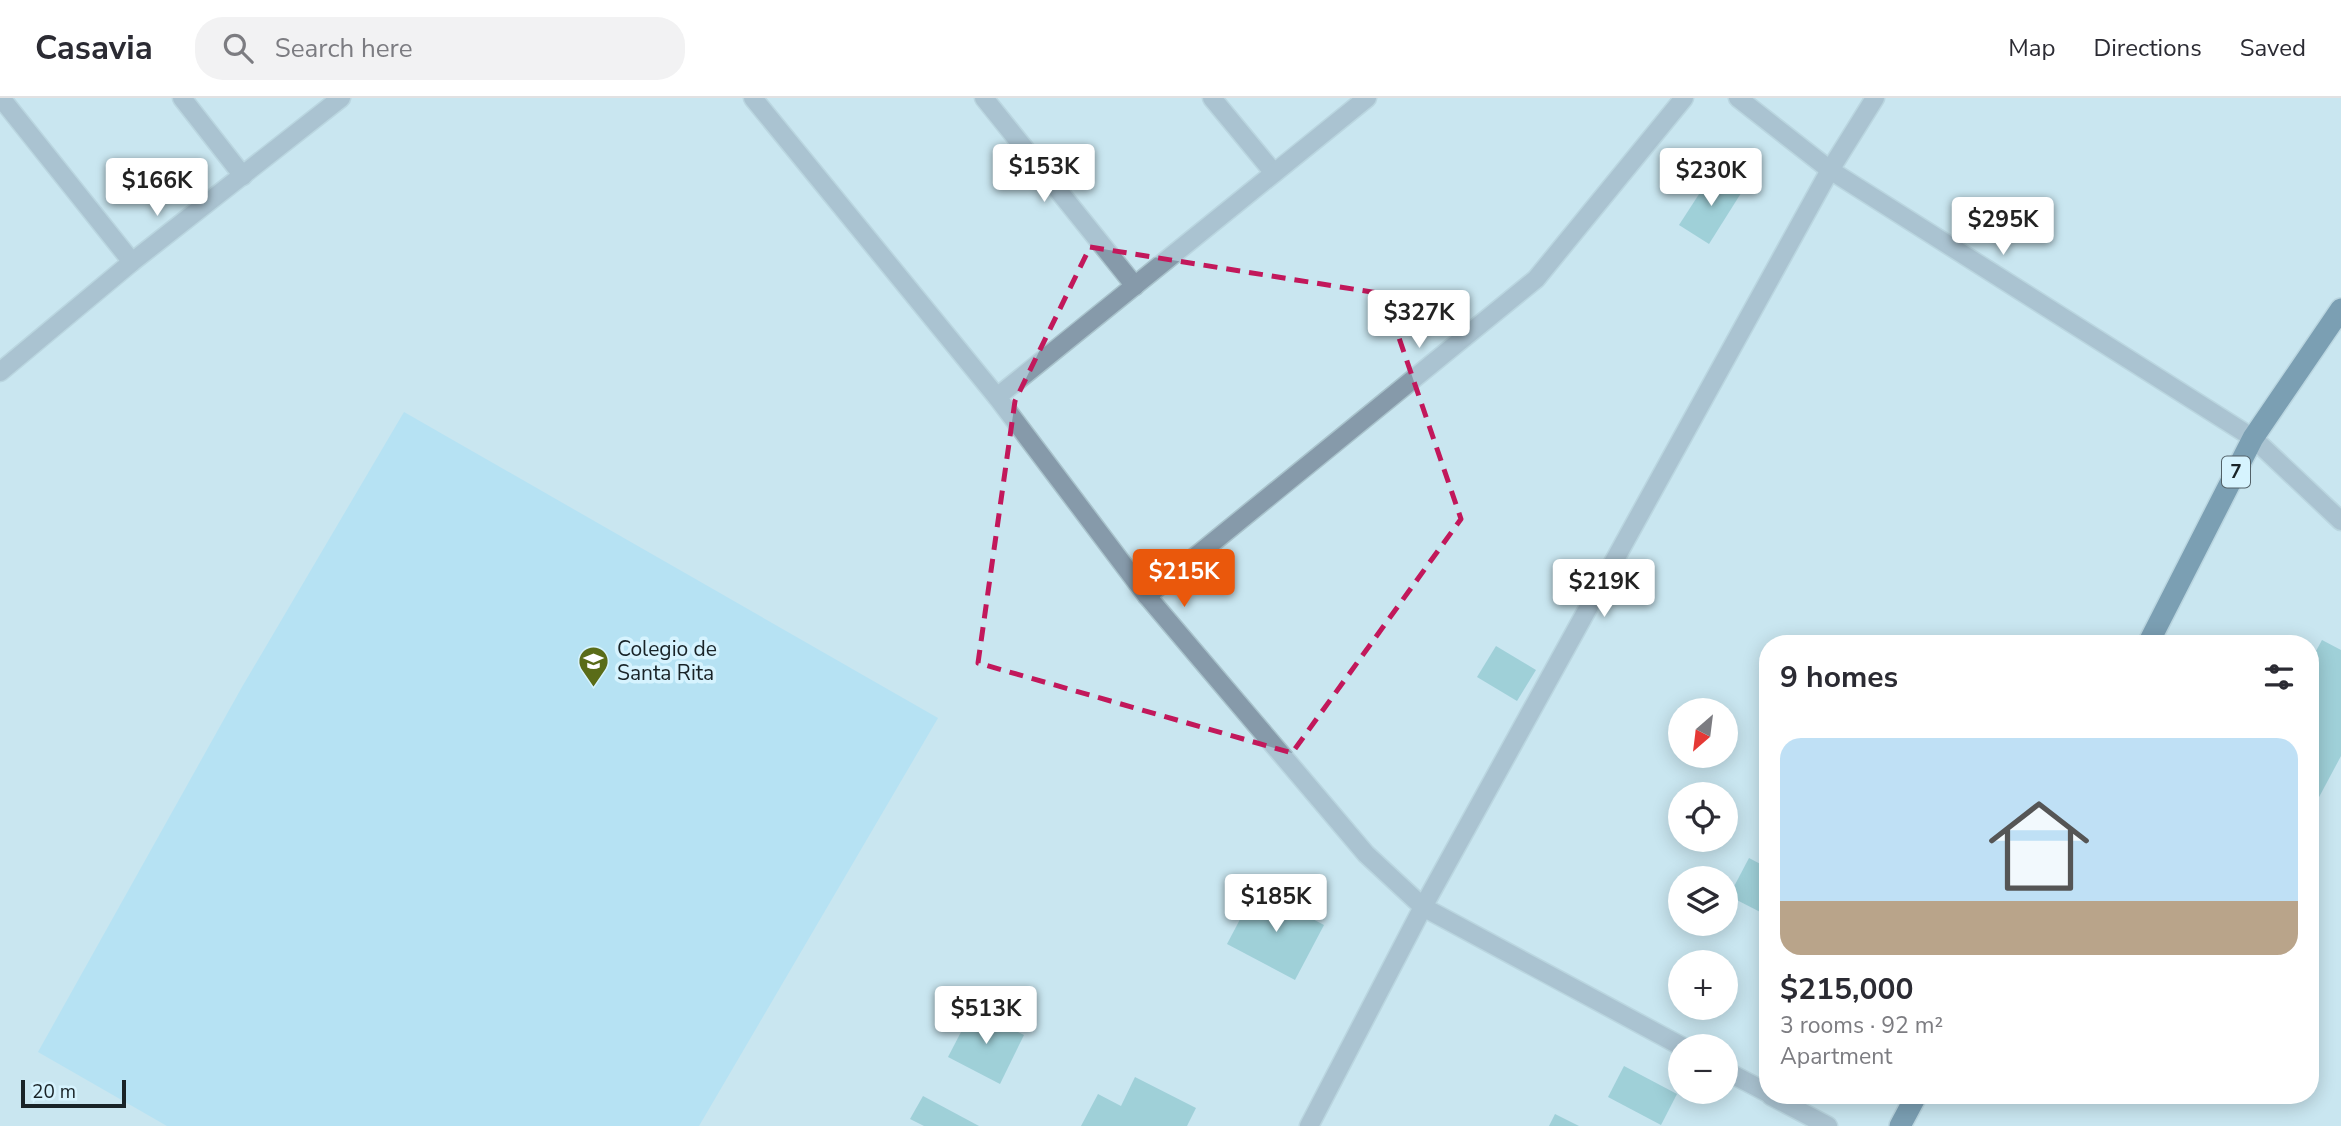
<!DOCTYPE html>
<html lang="en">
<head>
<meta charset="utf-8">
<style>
  body { margin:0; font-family:"Nunito Sans",sans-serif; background:#f2f2f3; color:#2b2b33; height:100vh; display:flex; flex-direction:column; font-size:26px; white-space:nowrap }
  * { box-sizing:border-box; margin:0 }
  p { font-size:23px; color:#7c7c81 }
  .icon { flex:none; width:38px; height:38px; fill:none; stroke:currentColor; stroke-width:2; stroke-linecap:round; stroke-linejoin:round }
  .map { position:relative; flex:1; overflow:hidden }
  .side { position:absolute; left:1759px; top:537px; width:560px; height:469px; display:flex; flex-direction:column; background:#fff; border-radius:28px; box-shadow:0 4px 18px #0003 }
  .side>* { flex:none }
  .needle { width:46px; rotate:208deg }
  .controls { position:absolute; left:1668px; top:600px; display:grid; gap:14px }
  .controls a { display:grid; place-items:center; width:70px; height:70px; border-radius:50%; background:#fff; box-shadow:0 4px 18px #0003; font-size:35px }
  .scale { position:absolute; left:21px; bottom:18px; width:105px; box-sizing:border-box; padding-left:7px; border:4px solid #192327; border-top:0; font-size:19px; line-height:24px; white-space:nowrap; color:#192327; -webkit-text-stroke:5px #d6f3fe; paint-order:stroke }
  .price { position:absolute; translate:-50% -60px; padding:0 16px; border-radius:7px; background:#fff; color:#222; font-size:23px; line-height:46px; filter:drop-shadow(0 2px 4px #0008) }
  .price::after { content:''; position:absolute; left:50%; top:42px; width:21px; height:16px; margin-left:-10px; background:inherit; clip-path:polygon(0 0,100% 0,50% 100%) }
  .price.current { background:#ea580c; color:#fff }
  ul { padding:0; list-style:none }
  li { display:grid; align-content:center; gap:14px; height:371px; padding:0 21px }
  li span { display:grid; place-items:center; height:217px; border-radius:21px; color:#555 }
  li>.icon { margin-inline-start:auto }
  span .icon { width:126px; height:126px; fill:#fffc; stroke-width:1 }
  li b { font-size:30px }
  h2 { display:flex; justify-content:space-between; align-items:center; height:84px; padding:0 21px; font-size:30px }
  header { display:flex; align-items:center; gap:42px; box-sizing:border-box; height:98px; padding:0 35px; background:#fff; border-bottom:2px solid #e1e1e2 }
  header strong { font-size:33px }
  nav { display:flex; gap:38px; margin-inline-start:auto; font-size:24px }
  .search { width:490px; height:63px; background:#f2f2f3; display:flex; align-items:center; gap:18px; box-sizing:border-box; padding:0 24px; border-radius:28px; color:#7c7c81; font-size:26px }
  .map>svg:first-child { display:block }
  .green { fill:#a0def5 }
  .building { fill:#6eb5bb }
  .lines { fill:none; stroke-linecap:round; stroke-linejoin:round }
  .minor-casing { stroke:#a9c3cc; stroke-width:21 }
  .highway-casing { stroke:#a9c3cc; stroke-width:24 }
  .minor { stroke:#869aaa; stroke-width:18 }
  .highway { stroke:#1d4a69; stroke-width:21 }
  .marked { fill:none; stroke:#c2185b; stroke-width:5; stroke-dasharray:14 9; stroke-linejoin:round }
  .labels { text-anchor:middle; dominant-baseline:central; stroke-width:7; stroke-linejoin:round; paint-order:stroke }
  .shield { fill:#d6f3fe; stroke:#526168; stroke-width:2 }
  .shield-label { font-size:19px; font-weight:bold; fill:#192327 }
  .poi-label { font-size:21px; fill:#192327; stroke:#d6f3fe; text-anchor:start }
</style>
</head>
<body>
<header>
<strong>Casavia</strong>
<div class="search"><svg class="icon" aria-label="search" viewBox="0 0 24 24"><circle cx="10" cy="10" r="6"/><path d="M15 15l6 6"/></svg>Search here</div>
<nav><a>Map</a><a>Directions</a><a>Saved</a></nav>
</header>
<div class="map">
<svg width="2341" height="1028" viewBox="0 0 2341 1028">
  <rect width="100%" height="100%" fill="#c9e6f0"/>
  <polygon class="green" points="404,314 938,620 699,1028 167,1028 38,954 242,589"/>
  <g class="building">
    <polygon points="1714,73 1743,92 1709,146 1679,127"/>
    <polygon points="2322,542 2341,552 2341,658 2310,716 2310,564"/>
    <polygon points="1496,548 1536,572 1517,603 1477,579"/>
    <polygon points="1749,760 1768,770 1768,818 1729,798"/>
    <polygon points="1256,791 1324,827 1295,882 1227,846"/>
    <polygon points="973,911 1024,937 1000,986 948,959"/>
    <polygon points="1624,968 1677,996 1661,1027 1608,999"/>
    <polygon points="1135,979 1196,1010 1187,1028 1081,1028 1098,996 1121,1008"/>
    <polygon points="923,998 979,1028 924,1028 910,1021"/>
    <polygon points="1555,1016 1579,1028 1549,1028"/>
  </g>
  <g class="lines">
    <defs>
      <g id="minor">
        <polyline points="1,0 132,164"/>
        <polyline points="182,0 243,78"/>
        <polyline points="753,0 997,299 1147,498 1366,756 1423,809 1681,948"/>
        <polyline points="984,0 1135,188"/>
        <polyline points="1212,0 1274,75"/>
        <polyline points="1738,0 1830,72 2253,340 2341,423"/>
        <polyline points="0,274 132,164 341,0"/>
        <polyline points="997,299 1367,0"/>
        <polyline points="1147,498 1536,181 1684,0"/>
        <polyline points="1726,973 1768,995"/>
        <polyline points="1771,998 1828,1028"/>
        <polyline points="1309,1028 1423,809 1830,72 1875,0"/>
      </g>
      <g id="highway">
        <polyline points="2148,546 2253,340 2341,211"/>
        <polyline points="1900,1028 1916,998"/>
      </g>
    </defs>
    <use href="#minor" class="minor-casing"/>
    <use href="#highway" class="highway-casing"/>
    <use href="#minor" class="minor"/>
    <use href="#highway" class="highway"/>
  </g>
  <path d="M0 0H2341V1028H0ZM1090,149L1384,196L1461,421L1292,655L978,565L1015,303Z" fill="#c9e6f0" fill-opacity=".55" fill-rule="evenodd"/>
  <path class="marked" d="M1090,149L1384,196L1461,421L1292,655L978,565L1015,303Z"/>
  <defs>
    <symbol id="university-pin" viewBox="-11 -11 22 30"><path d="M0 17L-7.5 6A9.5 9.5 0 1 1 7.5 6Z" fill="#5a6c18" stroke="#d6f3fe"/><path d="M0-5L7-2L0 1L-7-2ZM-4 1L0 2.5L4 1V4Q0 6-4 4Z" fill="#fff"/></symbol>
  </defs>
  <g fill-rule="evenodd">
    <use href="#university-pin" x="576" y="546" width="35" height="47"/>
  </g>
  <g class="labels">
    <rect class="shield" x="2222" y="358.5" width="28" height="31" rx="5"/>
    <g class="shield-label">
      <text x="2236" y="374">7</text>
    </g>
    <g class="poi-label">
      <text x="617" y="551">Colegio de<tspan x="617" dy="24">Santa Rita</tspan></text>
    </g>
  </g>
</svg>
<div class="controls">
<a><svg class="needle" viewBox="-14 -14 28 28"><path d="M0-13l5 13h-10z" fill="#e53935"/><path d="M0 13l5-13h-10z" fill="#7c7c81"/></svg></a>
<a><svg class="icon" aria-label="locate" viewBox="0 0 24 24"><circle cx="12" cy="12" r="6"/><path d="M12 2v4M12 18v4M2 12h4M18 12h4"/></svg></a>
<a><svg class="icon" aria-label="layers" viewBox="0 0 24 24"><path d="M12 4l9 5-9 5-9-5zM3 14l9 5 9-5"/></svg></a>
<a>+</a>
<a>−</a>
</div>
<div class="scale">20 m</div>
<b class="price" style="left:1044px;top:106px">$153K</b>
<b class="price" style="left:1711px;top:110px">$230K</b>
<b class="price" style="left:157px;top:120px">$166K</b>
<b class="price" style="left:2003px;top:159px">$295K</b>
<b class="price" style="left:1419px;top:252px">$327K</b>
<b class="price current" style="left:1184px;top:511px">$215K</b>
<b class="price" style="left:1604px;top:521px">$219K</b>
<b class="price" style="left:1276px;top:836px">$185K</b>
<b class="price" style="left:986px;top:948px">$513K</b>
<section class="side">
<h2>9 homes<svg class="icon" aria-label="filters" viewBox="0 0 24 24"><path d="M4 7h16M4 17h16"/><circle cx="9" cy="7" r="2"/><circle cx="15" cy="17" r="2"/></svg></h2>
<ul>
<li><span style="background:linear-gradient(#bfe0f5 75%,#b9a48a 0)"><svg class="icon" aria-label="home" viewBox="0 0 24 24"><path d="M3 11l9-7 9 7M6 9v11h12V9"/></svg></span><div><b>$215,000</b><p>3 rooms · 92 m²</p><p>Apartment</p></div></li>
</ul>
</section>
</div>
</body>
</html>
